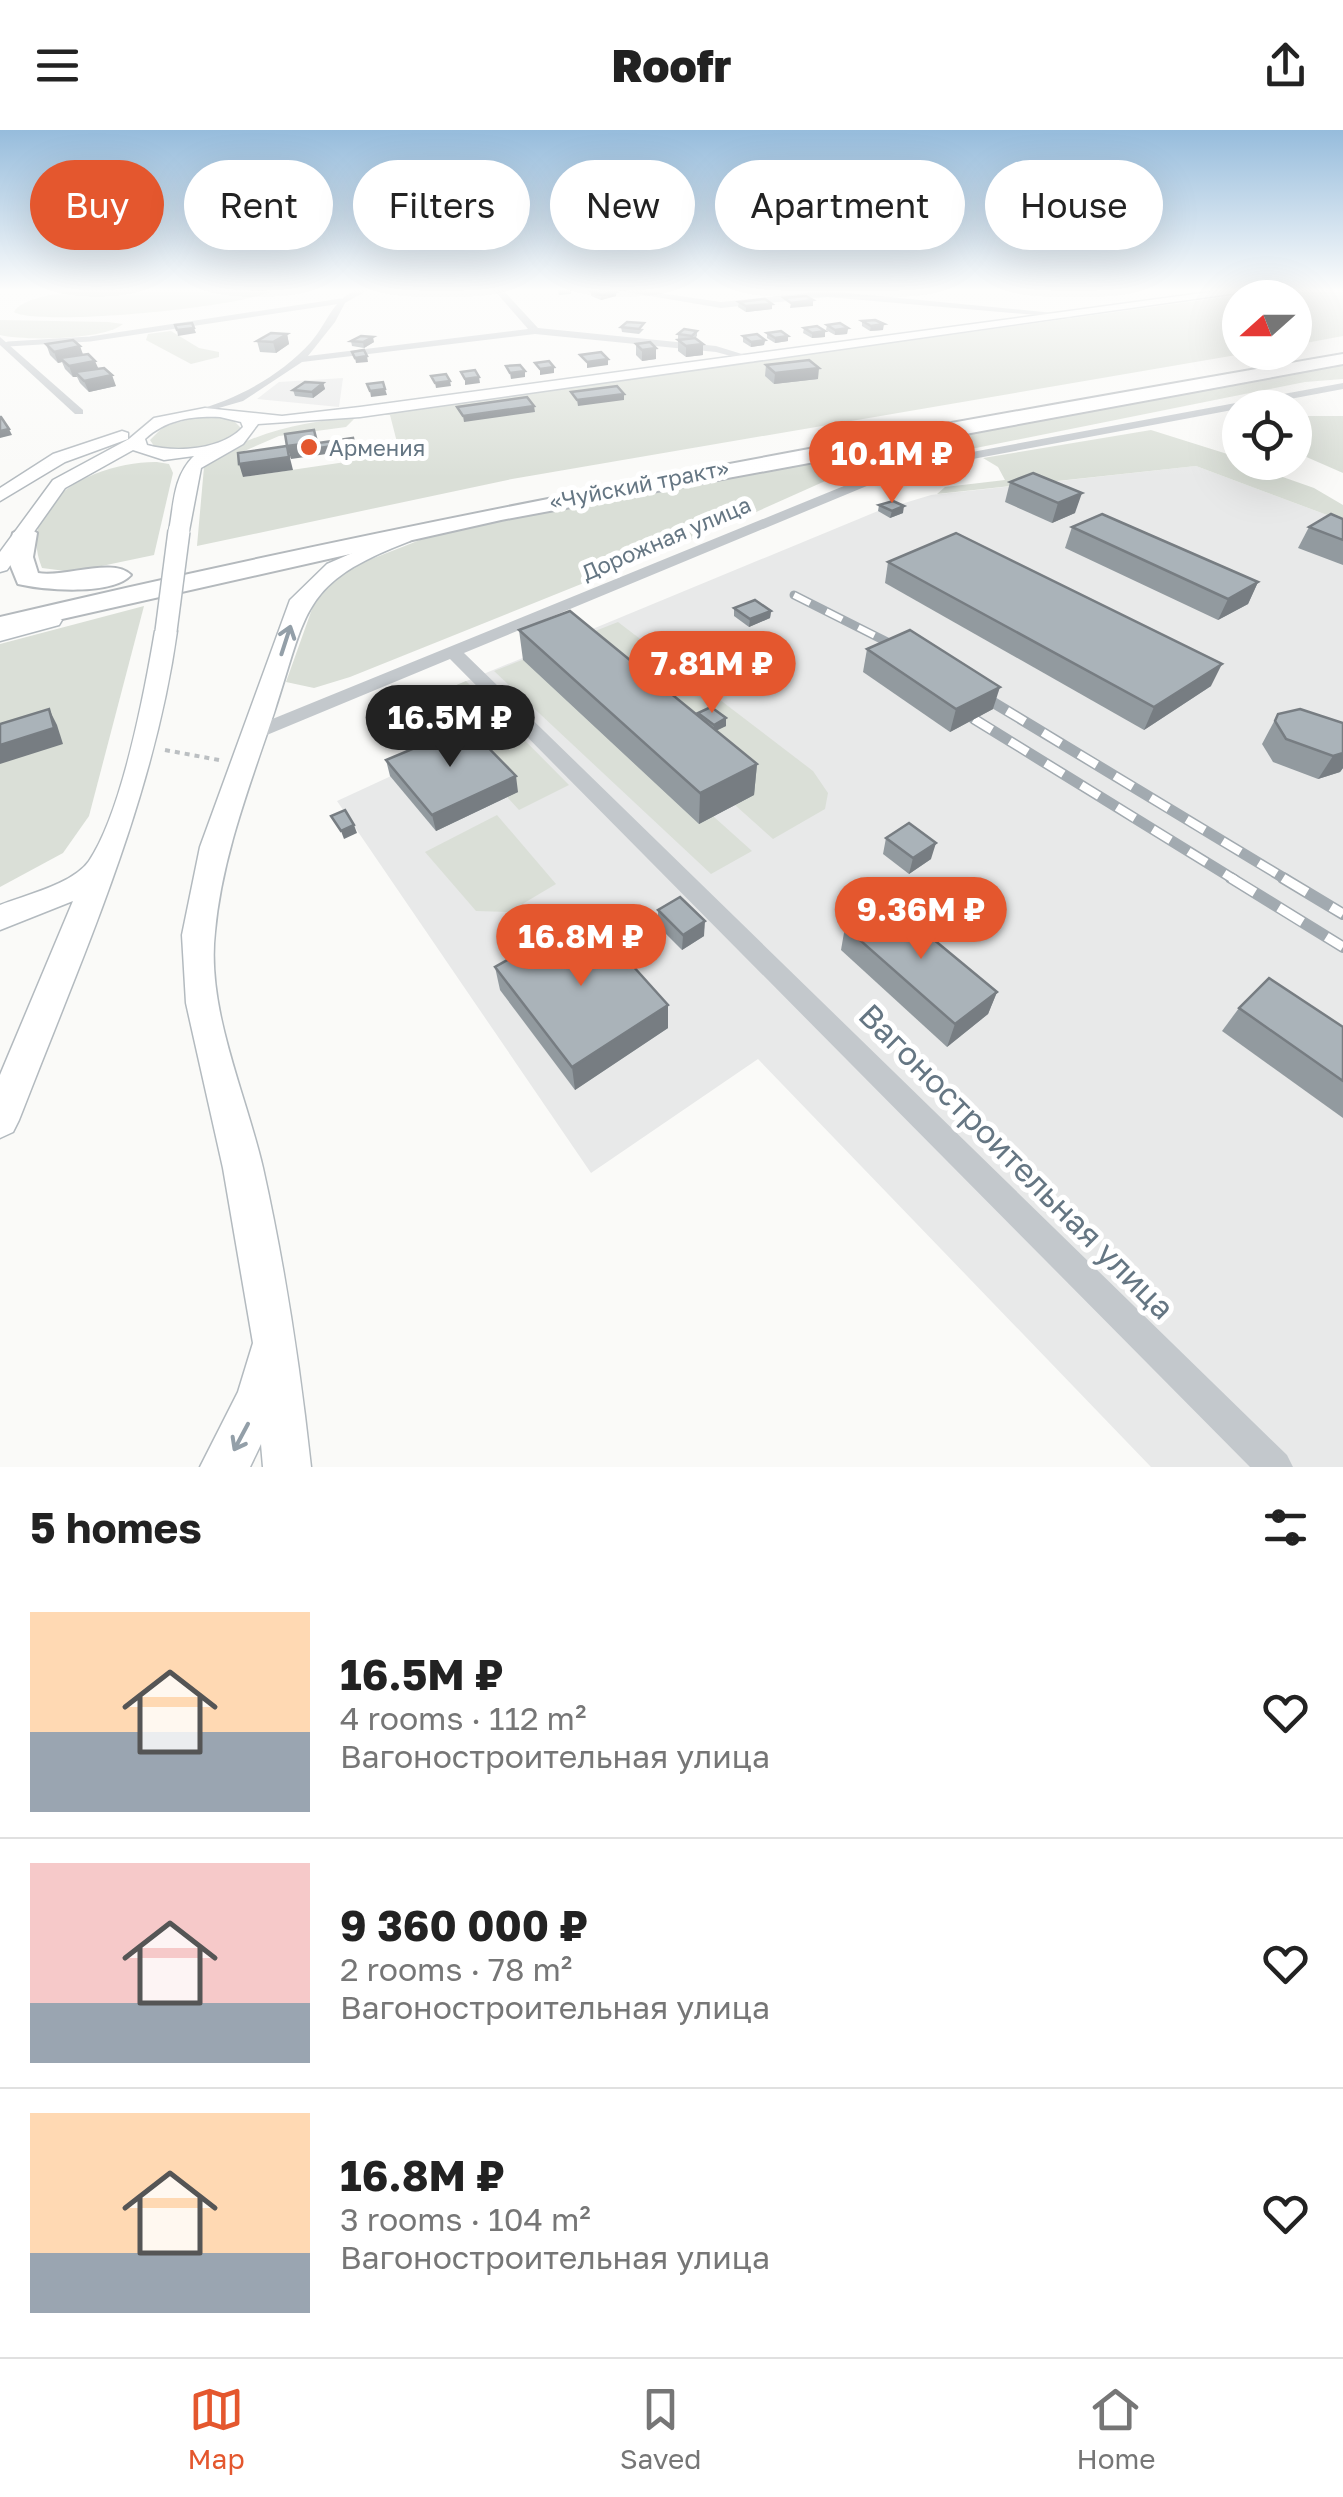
<!DOCTYPE html>
<html lang="en">
<head>
<meta charset="utf-8">
<style>
  body { margin:0; font-family:"Golos Text",sans-serif; background:#f6f6f6; color:#222; height:100vh; display:flex; flex-direction:column; font-size:38px; white-space:nowrap }
  * { box-sizing:border-box; margin:0 }
  p { font-size:32px; color:#767676 }
  .icon { flex:none; width:55px; height:55px; fill:none; stroke:currentColor; stroke-width:2; stroke-linecap:round; stroke-linejoin:round }
  .map { position:relative; height:1337px; overflow:hidden }
  .details { display:flex; flex-direction:column; background:#fff; flex:1 }
  .details>* { flex:none }
  .guide { position:absolute; left:30px; top:30px; width:1285px; height:90px; display:flex; gap:20px }
  .needle { width:65px; rotate:249deg }
  .fabs { position:absolute; left:1222px; top:150px; display:grid; gap:20px }
  .fabs a { display:grid; place-items:center; width:90px; height:90px; border-radius:50%; background:#fff; box-shadow:0 10px 40px #0002; font-size:50px }
  .price { position:absolute; translate:-50% -85px; padding:0 22px; border-radius:35px; background:#e4572e; color:#fff; font-size:32px; line-height:65px; filter:drop-shadow(0 2px 5px #0008) }
  .price::after { content:''; position:absolute; left:50%; top:60px; width:30px; height:22px; margin-left:-15px; background:inherit; clip-path:polygon(0 0,100% 0,50% 100%) }
  .price.active { background:#222; color:#fff }
  ul { padding:0; list-style:none }
  li { display:flex; align-items:center; gap:30px; height:250px; padding:0 30px }
  li+li { border-top:2px solid #e0e0e0 }
  li span { display:grid; place-items:center; flex:none; width:280px; height:200px; border-radius:0px; color:#555 }
  li>.icon { margin-inline-start:auto }
  span .icon { width:120px; height:120px; fill:#fffc; stroke-width:1 }
  li b { font-size:42px }
  h2 { display:flex; justify-content:space-between; align-items:center; height:120px; padding:0 30px; font-size:42px }
  .chip { padding:0 35px; border-radius:45px; background:#fff; box-shadow:0 10px 40px #0002; font-size:35px; line-height:90px }
  .chip.active { background:#e4572e; color:#fff }
  header { display:flex; justify-content:space-between; align-items:center; height:130px; padding:0 30px; background:#fff; font-size:45px; font-weight:800 }
  .tab-bar { display:flex; justify-content:space-around; align-items:center; height:140px; border-top:2px solid #e0e0e0; background:#fff; font-size:28px; color:#767676 }
  .tab-bar a { display:grid; justify-items:center; gap:5px }
  .tab-bar .active { color:#e4572e }
  .map>svg:first-child { display:block }
  .built { fill:#e8e9e9 }
  .green { fill:#dadfd7 }
  .lines { fill:none; stroke-linecap:round; stroke-linejoin:round }
  .secondary-casing { stroke:#b3babf; stroke-width:3 }
  .highway-casing { stroke:#b4b9bd; stroke-width:4 }
  .path { stroke:#bbbfc2; stroke-width:4; stroke-dasharray:5 5; stroke-linecap:butt }
  .lane { stroke:#c3c8cc; stroke-width:5 }
  .street { fill:#c3c8cc; fill-rule:evenodd }
  .secondary { fill:#fff; fill-rule:evenodd }
  .highway { fill:#fff; fill-rule:evenodd }
  .rail-far2-casing { stroke:#a2aab0; stroke-width:9 }
  .rail-far1-casing { stroke:#a2aab0; stroke-width:11 }
  .rail-casing { stroke:#a2aab0; stroke-width:12 }
  .rail-far2 { stroke:#fff; stroke-width:6; stroke-dasharray:18; stroke-linecap:butt }
  .rail-far1 { stroke:#fff; stroke-width:8; stroke-dasharray:21; stroke-linecap:butt }
  .rail { stroke:#fff; stroke-width:9; stroke-dasharray:28; stroke-linecap:butt }
  .secondary-bridge-casing { stroke:#b3babf; stroke-width:24; stroke-linecap:butt }
  .secondary-bridge { stroke:#fff; stroke-width:21 }
  .wall { fill:#929a9f }
  .shaded-wall { fill:#777d82 }
  .building { fill:#aab3b9; stroke:#777d82; stroke-width:2.5 }
  .oneway { stroke:#939fa8 }
  .poi-dot { fill:#e4572e; stroke:#fff; stroke-width:4 }
  .labels { text-anchor:middle; dominant-baseline:central; stroke-width:10; stroke-linejoin:round; paint-order:stroke }
  .far-poi-label { font-size:22px; fill:#657683; stroke:#fff; text-anchor:start }
  .far-street-label { font-size:22px; fill:#657683; stroke:#fff }
  .near-street-label { font-size:32px; fill:#657683; stroke:#fff }
</style>
</head>
<body>
<header><svg class="icon" aria-label="menu" viewBox="0 0 24 24"><path d="M4 6h16M4 12h16M4 18h16"/></svg>Roofr<svg class="icon" aria-label="share" viewBox="0 0 24 24"><path d="M12 15V3M7 8l5-5 5 5M5 13v7h14v-7"/></svg></header>
<div class="map">
<svg width="1343" height="1337" viewBox="0 0 1343 1337">
  <rect width="100%" height="100%" fill="#fafaf8"/>
  <g class="built">
    <polygon points="343,248 339,277 257,269 279,252"/>
    <polygon points="1196,336 1343,391 1343,1337 1151,1337 758,929 591,1043 337,671 469,610 428,567 878,381 931,365"/>
  </g>
  <g class="green">
    <path d="M273,160C249,177 37,197 14,182C33,147 230,160 273,160Z"/>
    <path d="M1276,160H1343V206L1295,215V168H1240V222L1248,223L512,349L197,416L204,337C248,301 302,293 357,286L346,297L279,306L242,322L243,347L400,324L390,285L372,284Z"/>
    <path d="M0,190L108,192L123,194C105,210 24,211 0,205Z"/>
    <polygon points="171,201 199,218 219,222 219,227 191,234 146,210 148,204"/>
    <polygon points="1343,233 1343,249 1305,252 946,324 879,327 718,399 350,547 314,558 286,552 317,465 346,439 443,401 767,333"/>
    <polygon points="1295,286 1343,286 1343,343 1295,322"/>
    <path d="M198,287L231,288L242,299C222,322 182,324 154,316L150,310L164,296Z"/>
    <polygon points="1151,300 1240,328 1240,332 1314,358 1343,375 1343,391 1196,336 937,364 945,357 1005,350 998,337 983,328"/>
    <path d="M157,332L169,334L173,343L154,425L73,442L42,438C13,367 103,331 157,332Z"/>
    <polygon points="144,476 89,686 63,723 0,757 0,514"/>
    <polygon points="618,492 813,641 828,663 825,679 773,709 735,675 713,686 752,721 711,744 494,541"/>
    <polygon points="466,551 569,655 519,680 507,667 517,661 428,567"/>
    <polygon points="497,685 556,754 509,782 476,781 425,722"/>
  </g>
  <g class="lines">
    <defs>
      <g id="secondary">
        <path d="M1224,160H1258L360,287L258,294L243,314L201,338L189,401L179,407L169,401C174,375 173,346 194,326L164,330L133,320L65,358L7,440L0,442V422L53,350L129,309L154,288L205,278L282,286L360,277ZM220,287L241,292L243,297C222,320 176,323 147,315L145,309C167,289 193,286 220,287Z"/>
        <polygon points="122,301 128,303 128,309 65,332 0,371 0,358 53,324"/>
        <path d="M403,401L413,407L410,411C300,453 308,480 274,583C250,655 222,726 215,802C206,879 246,964 263,1038C285,1137 300,1236 311,1337H263L261,1314L250,1337H200L238,1262L253,1213L223,1038L186,873L182,805L200,717L290,470L327,434Z"/>
        <polygon points="51,483 62,490 59,495 0,511 0,497"/>
        <path d="M166,494L177,501C153,673 81,829 19,990L13,1002L0,1008V945L73,771L0,800V775C25,765 73,754 89,731C122,682 145,560 155,501Z"/>
      </g>
      <g id="highway">
        <path d="M1343,224V234L501,390L0,503V487C444,382 893,302 1343,224Z"/>
        <path d="M25,396L37,403L33,427L38,443C64,448 113,427 131,445C112,466 44,460 18,454L7,427L13,403Z"/>
      </g>
    </defs>
    <use href="#secondary" class="secondary-casing"/>
    <use href="#highway" class="highway-casing"/>
    <polyline class="path" points="165,620 219,630"/>
    <polyline class="lane" points="8,214 90,209 341,171"/>
    <g class="street">
      <path d="M356,160H368L345,173L335,192L308,226L528,199L494,160H503L538,198L716,216L758,229L753,232L716,222L535,204L302,232L243,271L191,286V282C237,269 279,247 311,212C329,191 330,173 356,160Z"/>
      <polygon points="615,160 639,160 721,172 827,161 1074,185 1070,188 827,167 721,178"/>
      <polygon points="0,207 83,280 83,284 75,284 0,215"/>
      <polygon points="1343,253 1343,259 930,337 874,353 464,523 1287,1325 1293,1337 1250,1337 450,529 262,607 248,607 246,603 248,599 866,347 929,330"/>
    </g>
    <use href="#secondary" class="secondary"/>
    <use href="#highway" class="highway"/>
    <defs>
      <polyline id="rail-far2" points="794,465 911,524"/>
      <g id="rail-far1">
        <polyline points="971,559 1287,750"/>
        <polyline points="974,589 1235,750"/>
      </g>
      <g id="rail">
        <polyline points="1231,748 1343,817"/>
        <polyline points="1283,748 1343,784"/>
      </g>
    </defs>
    <use href="#rail-far2" class="rail-far2-casing"/>
    <use href="#rail-far1" class="rail-far1-casing"/>
    <use href="#rail" class="rail-casing"/>
    <use href="#rail-far2" class="rail-far2"/>
    <use href="#rail-far1" class="rail-far1"/>
    <use href="#rail" class="rail"/>
    <defs>
      <polyline id="secondary-bridge" points="166,501 179,401"/>
    </defs>
    <use href="#secondary-bridge" class="secondary-bridge-casing"/>
    <use href="#secondary-bridge" class="secondary-bridge"/>
  </g>
  <g class="wall">
    <polygon points="591,161 616,166 601,170 591,166"/>
    <polygon points="739,172 772,179 746,182 738,177"/>
    <polygon points="862,191 883,200 870,201 862,196"/>
    <polygon points="827,195 848,198 847,204 835,205 826,200"/>
    <polygon points="621,197 644,199 639,204 622,202"/>
    <polygon points="804,198 825,201 825,207 812,208 803,203"/>
    <polygon points="697,201 697,206 695,208 703,214 703,225 686,227 678,221 678,204"/>
    <polygon points="767,203 788,211 775,213 767,208"/>
    <polygon points="287,204 289,214 276,223 260,222 257,211"/>
    <polygon points="743,206 765,210 764,215 751,217 743,212"/>
    <polygon points="351,211 374,212 364,218 352,216"/>
    <polygon points="46,214 83,225 116,256 89,262 80,253 77,247 73,247 65,239 62,232 58,233 50,225"/>
    <polygon points="636,214 656,229 642,231 636,225"/>
    <polygon points="766,235 818,249 774,254 765,246"/>
    <polygon points="323,253 325,259 313,268 295,266 293,260"/>
    <polygon points="1033,343 1075,383 1052,393 1005,372 1010,352"/>
    <polygon points="879,375 903,383 890,388 878,381"/>
    <polygon points="1343,389 1343,435 1298,418 1309,397"/>
    <polygon points="1072,397 1258,452 1248,474 1218,490 1065,418"/>
    <polygon points="888,432 1211,556 1144,600 885,453"/>
    <polygon points="734,478 771,481 770,488 749,497 734,486"/>
    <polygon points="519,500 698,586 698,583 726,596 716,601 757,634 754,665 699,694 523,530"/>
    <polygon points="867,519 993,579 950,602 863,542"/>
    <polygon points="1278,584 1343,593 1343,638 1340,642 1318,649 1273,632 1262,614"/>
    <polygon points="386,630 518,662 436,701 390,646"/>
    <polygon points="886,708 931,729 909,744 883,724"/>
    <polygon points="658,780 704,806 682,820 658,796"/>
    <polygon points="845,797 997,862 988,884 947,917 841,820"/>
    <polygon points="495,837 668,875 668,898 575,960 500,860"/>
    <polygon points="1239,878 1343,897 1343,988 1222,901"/>
  </g>
  <g class="shaded-wall">
    <polygon points="558,160 571,160 571,164 559,165"/>
    <polygon points="616,162 616,166 601,170 601,165"/>
    <polygon points="813,170 813,176 790,178 791,173"/>
    <polygon points="772,174 772,179 746,182 746,176"/>
    <polygon points="884,194 883,200 870,201 871,196"/>
    <polygon points="194,198 196,203 178,206 177,200"/>
    <polygon points="848,198 847,204 835,205 835,200"/>
    <polygon points="825,201 825,207 812,208 812,203"/>
    <polygon points="287,204 289,214 276,223 273,212"/>
    <polygon points="788,206 788,211 775,213 775,208"/>
    <polygon points="373,207 374,212 364,218 363,212"/>
    <polygon points="765,210 764,215 751,217 751,212"/>
    <polygon points="703,214 703,225 686,227 686,216"/>
    <polygon points="80,216 84,227 60,228 62,232 58,233 54,222"/>
    <polygon points="656,218 656,229 642,231 642,220"/>
    <polygon points="367,226 368,232 356,233 355,228"/>
    <polygon points="608,229 608,235 587,238 587,232"/>
    <polygon points="95,231 100,242 75,242 77,247 73,247 69,236"/>
    <polygon points="554,237 554,243 540,245 540,239"/>
    <polygon points="819,238 818,249 774,254 775,243"/>
    <polygon points="525,241 525,247 511,249 510,243"/>
    <polygon points="112,245 116,256 89,262 84,251"/>
    <polygon points="479,247 480,253 465,255 465,249"/>
    <polygon points="450,251 451,256 436,258 435,253"/>
    <polygon points="323,253 325,259 313,268 312,262"/>
    <polygon points="385,259 387,265 371,267 370,261"/>
    <polygon points="624,264 624,270 578,276 577,270"/>
    <polygon points="534,276 535,282 464,292 463,286"/>
    <polygon points="9,299 12,305 0,308 0,301"/>
    <polygon points="317,312 319,318 354,313 355,320 291,329 287,316"/>
    <polygon points="287,316 293,340 243,347 239,334"/>
    <polygon points="1082,363 1075,383 1052,393 1058,373"/>
    <polygon points="904,376 903,383 890,388 892,381"/>
    <polygon points="1258,452 1248,474 1218,490 1228,469"/>
    <polygon points="771,481 770,488 749,497 750,489"/>
    <polygon points="1222,534 1211,556 1144,600 1154,577"/>
    <polygon points="1000,557 993,579 950,602 956,579"/>
    <polygon points="49,579 57,595 63,614 0,634 0,615"/>
    <polygon points="726,588 726,596 713,602 714,595"/>
    <polygon points="1343,623 1343,638 1340,642 1318,649 1333,626"/>
    <polygon points="757,634 754,665 699,694 700,663"/>
    <polygon points="516,646 518,662 436,701 432,685"/>
    <polygon points="354,695 357,703 344,709 341,701"/>
    <polygon points="936,713 931,729 909,744 913,728"/>
    <polygon points="705,791 704,806 682,820 683,805"/>
    <polygon points="997,862 988,884 947,917 955,894"/>
    <polygon points="668,875 668,898 575,960 572,937"/>
  </g>
  <g class="building">
    <polygon points="595,160 613,160 616,162 601,165 591,161"/>
    <polygon points="806,166 813,170 791,173 784,168"/>
    <polygon points="765,169 772,174 746,176 739,172"/>
    <polygon points="875,190 884,194 871,196 862,191"/>
    <polygon points="627,192 644,193 639,199 621,197"/>
    <polygon points="192,193 194,198 177,200 175,195"/>
    <polygon points="840,193 848,198 835,200 827,195"/>
    <polygon points="817,196 825,201 812,203 804,198"/>
    <polygon points="684,199 697,201 692,206 678,204"/>
    <polygon points="781,201 788,206 775,208 767,203"/>
    <polygon points="271,203 287,204 273,212 257,211"/>
    <polygon points="757,204 765,210 751,212 743,206"/>
    <polygon points="361,206 373,207 363,212 351,211"/>
    <polygon points="695,208 703,214 686,216 678,210"/>
    <polygon points="73,210 80,216 54,222 46,214"/>
    <polygon points="650,212 656,218 642,220 636,214"/>
    <polygon points="364,220 367,226 355,228 352,222"/>
    <polygon points="601,222 608,229 587,232 580,225"/>
    <polygon points="88,224 95,231 69,236 60,228"/>
    <polygon points="809,230 819,238 775,243 766,235"/>
    <polygon points="549,231 554,237 540,239 535,233"/>
    <polygon points="520,235 525,241 510,243 506,236"/>
    <polygon points="104,238 112,245 84,251 75,242"/>
    <polygon points="475,240 479,247 465,249 461,242"/>
    <polygon points="446,244 450,251 435,253 431,246"/>
    <polygon points="305,252 323,253 312,262 293,260"/>
    <polygon points="383,252 385,259 370,261 367,254"/>
    <polygon points="617,256 624,264 577,270 571,262"/>
    <polygon points="527,267 534,276 463,286 457,277"/>
    <polygon points="0,287 1,287 9,299 0,301"/>
    <polygon points="314,300 317,312 287,316 285,304"/>
    <polygon points="353,308 354,313 319,318 318,313"/>
    <polygon points="287,316 289,327 239,334 238,323"/>
    <polygon points="1033,343 1082,363 1058,373 1010,352"/>
    <polygon points="893,371 904,376 892,381 879,375"/>
    <polygon points="1102,384 1258,452 1228,469 1072,397"/>
    <polygon points="1331,384 1343,389 1343,410 1309,397"/>
    <polygon points="956,403 1222,534 1154,577 888,432"/>
    <polygon points="755,470 771,481 750,489 734,478"/>
    <polygon points="570,481 757,634 700,663 519,500"/>
    <polygon points="910,500 1000,557 956,579 867,519"/>
    <polygon points="711,577 726,588 714,595 698,583"/>
    <polygon points="49,579 54,598 0,615 0,594"/>
    <polygon points="1300,579 1343,593 1343,623 1333,626 1286,609 1275,591 1278,584"/>
    <polygon points="467,596 516,646 432,685 386,630"/>
    <polygon points="345,680 354,695 341,701 331,686"/>
    <polygon points="909,693 936,713 913,728 886,708"/>
    <polygon points="680,767 705,791 683,805 658,780"/>
    <polygon points="886,770 997,862 955,894 845,797"/>
    <polygon points="587,785 668,875 572,937 495,837"/>
    <polygon points="1269,848 1343,897 1343,951 1239,878"/>
  </g>
  <defs><path id="oneway-shaft" d="M-6 0H5M1.5-3L5.5 0L1.5 3" fill="none" stroke-width="1.6" stroke-linecap="round" stroke-linejoin="round" transform="scale(2.5)"/></defs>
  <g class="oneway">
    <use href="#oneway-shaft" transform="translate(286 510) rotate(-72)"/>
    <use href="#oneway-shaft" transform="translate(241 1307) rotate(118)"/>
  </g>
  <linearGradient id="sky" x2="0" y2="1"><stop stop-color="#96bcdc"/><stop offset="0.46" stop-color="#fdfdfc"/><stop offset="1" stop-color="#fdfdfc" stop-opacity="0"/></linearGradient>
  <rect width="1343" height="348" fill="url(#sky)"/>
  <circle class="poi-dot" cx="309" cy="317" r="10"/>
  <g class="labels">
    <g class="far-poi-label">
      <text x="329" y="317">Армения</text>
    </g>
    <g class="far-street-label">
      <text transform="translate(639 354) rotate(-11)">«Чуйский тракт»</text>
      <text transform="translate(666 408) rotate(-23)">Дорожная улица</text>
    </g>
    <g class="near-street-label">
      <text transform="translate(1017 1031) rotate(45)">Вагоностроительная улица</text>
    </g>
  </g>
</svg>
<div class="fabs">
<a><svg class="needle" viewBox="-14 -14 28 28"><path d="M0-13l5 13h-10z" fill="#e53935"/><path d="M0 13l5-13h-10z" fill="#767676"/></svg></a>
<a><svg class="icon" aria-label="locate" viewBox="0 0 24 24"><circle cx="12" cy="12" r="6"/><path d="M12 2v4M12 18v4M2 12h4M18 12h4"/></svg></a>
</div>
<b class="price" style="left:892px;top:376px">10.1M ₽</b>
<b class="price" style="left:712px;top:586px">7.81M ₽</b>
<b class="price active" style="left:450px;top:640px">16.5M ₽</b>
<b class="price" style="left:921px;top:832px">9.36M ₽</b>
<b class="price" style="left:581px;top:859px">16.8M ₽</b>
<div class="guide">
<a class="chip active">Buy</a>
<a class="chip">Rent</a>
<a class="chip">Filters</a>
<a class="chip">New</a>
<a class="chip">Apartment</a>
<a class="chip">House</a>
</div>
</div>
<section class="details">
<h2>5 homes<svg class="icon" aria-label="filters" viewBox="0 0 24 24"><path d="M4 7h16M4 17h16"/><circle cx="9" cy="7" r="2"/><circle cx="15" cy="17" r="2"/></svg></h2>
<ul>
<li><span style="background:linear-gradient(#ffd9b3 60%,#9aa5b1 0)"><svg class="icon" aria-label="home" viewBox="0 0 24 24"><path d="M3 11l9-7 9 7M6 9v11h12V9"/></svg></span><div><b>16.5M ₽</b><p>4 rooms · 112 m²</p><p>Вагоностроительная улица</p></div><svg class="icon" aria-label="heart" viewBox="0 0 24 24"><path d="M12 20l-8-8c-3-5 5-10 8-4 3-6 11-1 8 4z"/></svg></li>
<li><span style="background:linear-gradient(#f6c9c9 70%,#9aa5b1 0)"><svg class="icon" aria-label="home" viewBox="0 0 24 24"><path d="M3 11l9-7 9 7M6 9v11h12V9"/></svg></span><div><b>9 360 000 ₽</b><p>2 rooms · 78 m²</p><p>Вагоностроительная улица</p></div><svg class="icon" aria-label="heart" viewBox="0 0 24 24"><path d="M12 20l-8-8c-3-5 5-10 8-4 3-6 11-1 8 4z"/></svg></li>
<li><span style="background:linear-gradient(#ffd9b3 70%,#9aa5b1 0)"><svg class="icon" aria-label="home" viewBox="0 0 24 24"><path d="M3 11l9-7 9 7M6 9v11h12V9"/></svg></span><div><b>16.8M ₽</b><p>3 rooms · 104 m²</p><p>Вагоностроительная улица</p></div><svg class="icon" aria-label="heart" viewBox="0 0 24 24"><path d="M12 20l-8-8c-3-5 5-10 8-4 3-6 11-1 8 4z"/></svg></li>
</ul>
</section>
<nav class="tab-bar">
<a class="active"><svg class="icon" aria-label="map" viewBox="0 0 24 24"><path d="M3 6l6-2 6 2 6-2v14l-6 2-6-2-6 2zM9 4v14M15 6v14"/></svg>Map</a>
<a><svg class="icon" aria-label="saved" viewBox="0 0 24 24"><path d="M7 4h10v16l-5-4-5 4z"/></svg>Saved</a>
<a><svg class="icon" aria-label="home" viewBox="0 0 24 24"><path d="M3 11l9-7 9 7M6 9v11h12V9"/></svg>Home</a>
</nav>
</body>
</html>
